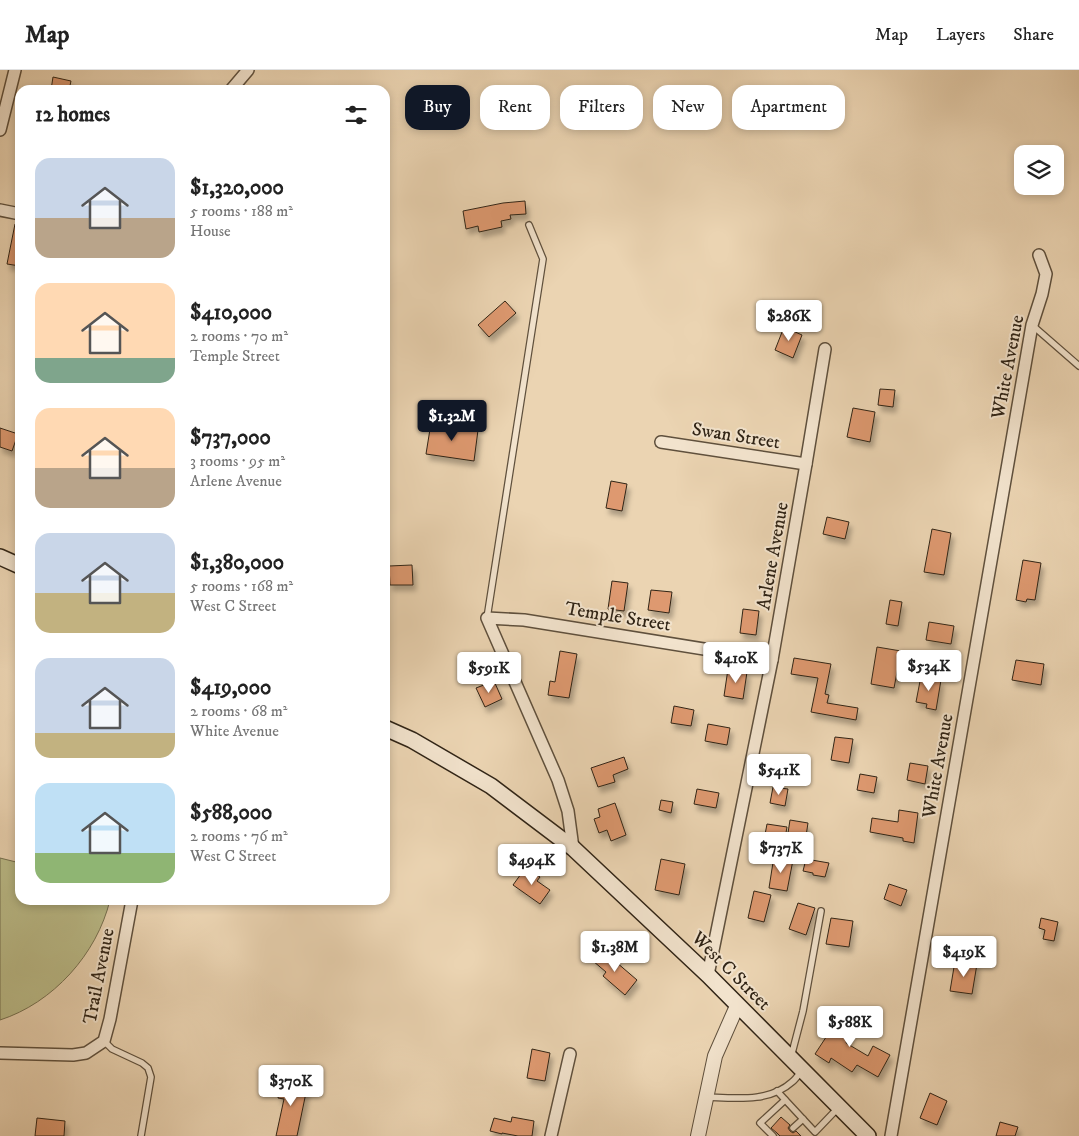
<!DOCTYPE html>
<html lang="en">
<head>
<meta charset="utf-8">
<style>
  body { margin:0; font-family:"IM FELL DW Pica",serif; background:#f2f2f2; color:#222; height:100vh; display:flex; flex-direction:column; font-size:19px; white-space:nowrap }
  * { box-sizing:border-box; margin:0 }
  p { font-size:16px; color:#767676 }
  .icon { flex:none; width:28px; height:28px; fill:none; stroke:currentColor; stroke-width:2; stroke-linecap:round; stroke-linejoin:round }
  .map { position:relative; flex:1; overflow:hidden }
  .side { position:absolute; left:15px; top:15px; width:375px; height:820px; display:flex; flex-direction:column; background:#fff; border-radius:15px; box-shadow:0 2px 8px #0003 }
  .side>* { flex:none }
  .guide { position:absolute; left:405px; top:15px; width:475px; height:45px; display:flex; gap:10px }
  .fabs { position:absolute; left:1014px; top:75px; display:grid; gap:10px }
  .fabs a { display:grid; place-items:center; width:50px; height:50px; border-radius:10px; background:#fff; box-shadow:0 2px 8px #0003; font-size:25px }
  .price { position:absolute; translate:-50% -42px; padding:0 11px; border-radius:5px; background:#fff; color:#222; font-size:16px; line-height:32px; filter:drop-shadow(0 1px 2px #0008) }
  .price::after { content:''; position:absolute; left:50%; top:30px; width:15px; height:11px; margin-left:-8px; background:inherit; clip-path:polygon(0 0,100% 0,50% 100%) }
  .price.active { background:#111827; color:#fff }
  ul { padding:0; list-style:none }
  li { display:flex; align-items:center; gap:15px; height:125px; padding:0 20px }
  li span { display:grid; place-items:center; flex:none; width:140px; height:100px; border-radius:15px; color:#555 }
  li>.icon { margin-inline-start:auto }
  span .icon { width:60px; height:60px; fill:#fffc; stroke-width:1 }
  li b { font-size:21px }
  h2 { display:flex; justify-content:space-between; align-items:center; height:60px; padding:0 20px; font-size:21px }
  .chip { padding:0 18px; border-radius:15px; background:#fff; box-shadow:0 2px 8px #0003; font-size:18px; line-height:45px }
  .chip.active { background:#111827; color:#fff }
  header { display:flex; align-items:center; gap:30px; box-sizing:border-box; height:70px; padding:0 25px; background:#fff; border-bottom:1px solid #e0e0e0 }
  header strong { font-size:24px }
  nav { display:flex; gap:28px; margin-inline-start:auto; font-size:18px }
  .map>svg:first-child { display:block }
  .green { fill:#bbbc89; stroke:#767050 }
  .building { fill:#de996f; stroke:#302416; filter:url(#shadow) }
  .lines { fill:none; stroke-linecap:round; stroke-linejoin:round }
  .service-casing { stroke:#5f503d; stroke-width:8 }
  .minor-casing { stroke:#5f503d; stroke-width:14 }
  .tertiary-casing { stroke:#5f503d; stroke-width:16 }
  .secondary-casing { stroke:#302416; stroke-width:18 }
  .service { stroke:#f2e3cd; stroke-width:5.5 }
  .minor { stroke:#f2e3cd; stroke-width:11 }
  .tertiary { stroke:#f2e3cd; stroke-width:14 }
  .secondary { stroke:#f2e3cd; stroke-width:15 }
  .labels { text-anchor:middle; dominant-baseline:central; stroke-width:4; stroke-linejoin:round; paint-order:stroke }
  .street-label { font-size:19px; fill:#302416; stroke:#f2e3cd }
</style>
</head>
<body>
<header>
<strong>Map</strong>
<nav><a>Map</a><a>Layers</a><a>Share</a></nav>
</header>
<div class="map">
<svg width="1079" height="1066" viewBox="0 0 1079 1066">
  <defs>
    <filter id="shadow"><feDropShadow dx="3" dy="5.5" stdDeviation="2.5" flood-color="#0004"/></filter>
  </defs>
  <rect width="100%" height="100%" fill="#ebd4b2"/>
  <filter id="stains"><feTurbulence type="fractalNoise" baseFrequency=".004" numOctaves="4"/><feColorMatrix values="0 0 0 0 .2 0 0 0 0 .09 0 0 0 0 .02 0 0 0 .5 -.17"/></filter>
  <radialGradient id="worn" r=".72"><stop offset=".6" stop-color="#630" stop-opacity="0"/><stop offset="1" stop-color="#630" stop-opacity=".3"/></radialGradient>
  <path class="green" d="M0,788L20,793V830H110C97,884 53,933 0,950Z"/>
  <g class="building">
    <polygon points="53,7 71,11 69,20 51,20"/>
    <polygon points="525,131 526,144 510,145 511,149 501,151 502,157 479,162 478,156 466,159 463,141 503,133"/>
    <polygon points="15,154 20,155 20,196 7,194"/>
    <polygon points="505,231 516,243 489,267 478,255"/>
    <polygon points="784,257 802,265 793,288 775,280"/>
    <polygon points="880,319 895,320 893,337 878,335"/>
    <polygon points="853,338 875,342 870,372 847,367"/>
    <polygon points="431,353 478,360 474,391 426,384"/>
    <polygon points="0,358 18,364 12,381 0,377"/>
    <polygon points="611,411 627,414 622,441 606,438"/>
    <polygon points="827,447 849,452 845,469 823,464"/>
    <polygon points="932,459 951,463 944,505 924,502"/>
    <polygon points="1023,490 1041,493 1035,530 1027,529 1026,532 1016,530"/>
    <polygon points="412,495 413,515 390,515 389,496"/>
    <polygon points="612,511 628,513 624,541 608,539"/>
    <polygon points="651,520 672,522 669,543 648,540"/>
    <polygon points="890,530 902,532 898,556 886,554"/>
    <polygon points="743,539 759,541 756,565 740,563"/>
    <polygon points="929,552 954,556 951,574 926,570"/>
    <polygon points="877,577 907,582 904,598 898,597 894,618 871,614"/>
    <polygon points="560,581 577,584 569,628 548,625 550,611 555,612"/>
    <polygon points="794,588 831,594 825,624 829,625 827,633 858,638 856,650 811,642 818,608 791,604"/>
    <polygon points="1016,590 1044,594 1041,615 1012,610"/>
    <polygon points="728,599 747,602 743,629 724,626"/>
    <polygon points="921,606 941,610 936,640 926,638 927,634 916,632"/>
    <polygon points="494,611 502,629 485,637 476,618"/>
    <polygon points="674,636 694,640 691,656 671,653"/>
    <polygon points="708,654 730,658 727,675 705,671"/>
    <polygon points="835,667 853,669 849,693 831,690"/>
    <polygon points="624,687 628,699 613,705 615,712 598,717 591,698"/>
    <polygon points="910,693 928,696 925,714 907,710"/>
    <polygon points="860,704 877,707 874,723 857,720"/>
    <polygon points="773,717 788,719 785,736 770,733"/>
    <polygon points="697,719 719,723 716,738 694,734"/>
    <polygon points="661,730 673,732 671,743 659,740"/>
    <polygon points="615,733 626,765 611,771 607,760 599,763 594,749 600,747 598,739"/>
    <polygon points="899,740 918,743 914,773 903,771 903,768 870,762 872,748 898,752"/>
    <polygon points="790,750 808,753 806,766 788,763"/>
    <polygon points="767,754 787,757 784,774 764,770"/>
    <polygon points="774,786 793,790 787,821 769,818"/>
    <polygon points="661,789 685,794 679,825 655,820"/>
    <polygon points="806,789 829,793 825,807 813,805 813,803 803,801"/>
    <polygon points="526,797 540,807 537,811 550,820 540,834 513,815"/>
    <polygon points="889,814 907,820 901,836 884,829"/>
    <polygon points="754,821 771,825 764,852 748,848"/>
    <polygon points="798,833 815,838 806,865 789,859"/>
    <polygon points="831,848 853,851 849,877 826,874"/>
    <polygon points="1041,848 1058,852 1054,871 1043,869 1045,860 1039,858"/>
    <polygon points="602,880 637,910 625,925 603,906 606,902 593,891"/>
    <polygon points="955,891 977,894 972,924 950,921"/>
    <polygon points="839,938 854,943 846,973 868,986 873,976 890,985 878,1007 857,995 852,1002 831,988 829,993 815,984 834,955"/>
    <polygon points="532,979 550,983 545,1011 527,1008"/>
    <polygon points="281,1010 296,1014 297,1011 308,1013 297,1066 276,1066 284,1029 278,1028"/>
    <polygon points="930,1023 947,1031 937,1055 920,1048"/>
    <polygon points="512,1047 534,1051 532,1066 518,1066 502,1063 502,1064 490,1061 494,1048 511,1052"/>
    <polygon points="781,1047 790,1055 788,1058 790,1061 793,1063 796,1061 801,1066 780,1066 777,1063 771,1058"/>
    <polygon points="37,1048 65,1051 64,1066 35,1066"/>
    <polygon points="1000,1052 1018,1057 1015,1066 996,1066"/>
  </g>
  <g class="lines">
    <defs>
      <g id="service">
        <polyline points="1032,255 1079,296"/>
        <polyline points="487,548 543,189 529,155"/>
        <polyline points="104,971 112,979 142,993 148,998 151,1007 141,1066"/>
        <polyline points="791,987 803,941 821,841"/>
        <polyline points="777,1021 815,1062 838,1038"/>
        <path d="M706,1027C734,1028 769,1033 792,1012C796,1009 799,1004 802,1000"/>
        <polyline points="793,1058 803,1049"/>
        <polyline points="773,1066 760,1053 785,1030"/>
      </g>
      <g id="minor">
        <polyline points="231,20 248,0"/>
        <polyline points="0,60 15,0"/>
        <polyline points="0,140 20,144"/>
        <polyline points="661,372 806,394"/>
        <polyline points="573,778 568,741 558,710 487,548 524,550 772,590"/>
        <polyline points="708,905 772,590 806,394 825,279"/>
        <polyline points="0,983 73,985 86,983 104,971 110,949 132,830"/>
        <polyline points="551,1066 570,984"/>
        <polyline points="891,1066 1032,255 1042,224 1046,204 1039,185"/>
      </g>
      <polyline id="tertiary" points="698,1066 715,986 737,936"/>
      <g id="secondary">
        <polyline points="0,487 20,496"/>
        <polyline points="385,658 412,670 491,716 573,778 708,905 868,1066"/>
      </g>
    </defs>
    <use href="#service" class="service-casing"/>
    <use href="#minor" class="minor-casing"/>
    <use href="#tertiary" class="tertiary-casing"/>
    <use href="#secondary" class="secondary-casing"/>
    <use href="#service" class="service"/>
    <use href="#minor" class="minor"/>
    <use href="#tertiary" class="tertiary"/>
    <use href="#secondary" class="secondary"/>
  </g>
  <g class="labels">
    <g class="street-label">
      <text transform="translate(1008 297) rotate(-79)">White Avenue</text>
      <text transform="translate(736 366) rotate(9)">Swan Street</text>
      <text transform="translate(773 486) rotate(-80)">Arlene Avenue</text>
      <text transform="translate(618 547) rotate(9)">Temple Street</text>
      <text transform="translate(938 696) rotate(-80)">White Avenue</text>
      <text transform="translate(731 901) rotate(45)">West C Street</text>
      <text transform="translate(99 906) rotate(-79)">Trail Avenue</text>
    </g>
  </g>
  <rect width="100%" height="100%" filter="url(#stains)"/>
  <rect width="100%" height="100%" fill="url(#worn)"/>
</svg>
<div class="fabs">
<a><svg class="icon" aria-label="layers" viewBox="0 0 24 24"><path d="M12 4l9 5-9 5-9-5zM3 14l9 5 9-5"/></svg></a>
</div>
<b class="price" style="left:789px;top:272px">$286K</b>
<b class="price active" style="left:452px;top:372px">$1.32M</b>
<b class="price" style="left:736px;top:614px">$410K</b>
<b class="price" style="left:929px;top:622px">$534K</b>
<b class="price" style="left:489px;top:624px">$591K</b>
<b class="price" style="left:779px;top:726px">$541K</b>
<b class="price" style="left:781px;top:804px">$737K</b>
<b class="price" style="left:532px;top:816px">$494K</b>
<b class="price" style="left:615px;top:903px">$1.38M</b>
<b class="price" style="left:964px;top:908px">$419K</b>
<b class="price" style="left:850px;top:978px">$588K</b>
<b class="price" style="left:291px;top:1037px">$370K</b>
<div class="guide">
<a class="chip active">Buy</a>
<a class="chip">Rent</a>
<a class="chip">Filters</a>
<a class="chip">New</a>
<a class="chip">Apartment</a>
</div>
<section class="side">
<h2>12 homes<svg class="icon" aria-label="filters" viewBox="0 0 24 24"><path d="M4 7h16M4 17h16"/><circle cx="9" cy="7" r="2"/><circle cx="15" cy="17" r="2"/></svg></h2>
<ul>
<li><span style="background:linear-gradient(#c9d6e8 60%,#b9a48a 0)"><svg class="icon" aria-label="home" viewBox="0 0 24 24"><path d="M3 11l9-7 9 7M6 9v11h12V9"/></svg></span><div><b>$1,320,000</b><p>5 rooms · 188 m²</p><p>House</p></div></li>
<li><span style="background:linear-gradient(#ffd9b3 75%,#7fa58c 0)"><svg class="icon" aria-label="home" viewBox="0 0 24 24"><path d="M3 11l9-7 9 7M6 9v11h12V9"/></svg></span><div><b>$410,000</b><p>2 rooms · 70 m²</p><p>Temple Street</p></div></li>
<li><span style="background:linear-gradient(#ffd9b3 60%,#b9a48a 0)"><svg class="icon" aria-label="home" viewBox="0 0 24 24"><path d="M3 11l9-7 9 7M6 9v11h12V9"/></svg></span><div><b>$737,000</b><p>3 rooms · 95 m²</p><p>Arlene Avenue</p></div></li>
<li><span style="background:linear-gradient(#c9d6e8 60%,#c2b280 0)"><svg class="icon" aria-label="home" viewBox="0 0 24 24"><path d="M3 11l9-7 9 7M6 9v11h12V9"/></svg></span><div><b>$1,380,000</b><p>5 rooms · 168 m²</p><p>West C Street</p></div></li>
<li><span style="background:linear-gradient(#c9d6e8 75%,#c2b280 0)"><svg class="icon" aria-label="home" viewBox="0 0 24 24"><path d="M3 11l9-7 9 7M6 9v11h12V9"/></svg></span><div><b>$419,000</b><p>2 rooms · 68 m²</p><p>White Avenue</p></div></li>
<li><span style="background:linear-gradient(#bfe0f5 70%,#8fb573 0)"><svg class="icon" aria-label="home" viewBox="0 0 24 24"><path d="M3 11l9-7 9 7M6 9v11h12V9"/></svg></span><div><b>$588,000</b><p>2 rooms · 76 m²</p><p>West C Street</p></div></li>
</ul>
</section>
</div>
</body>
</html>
